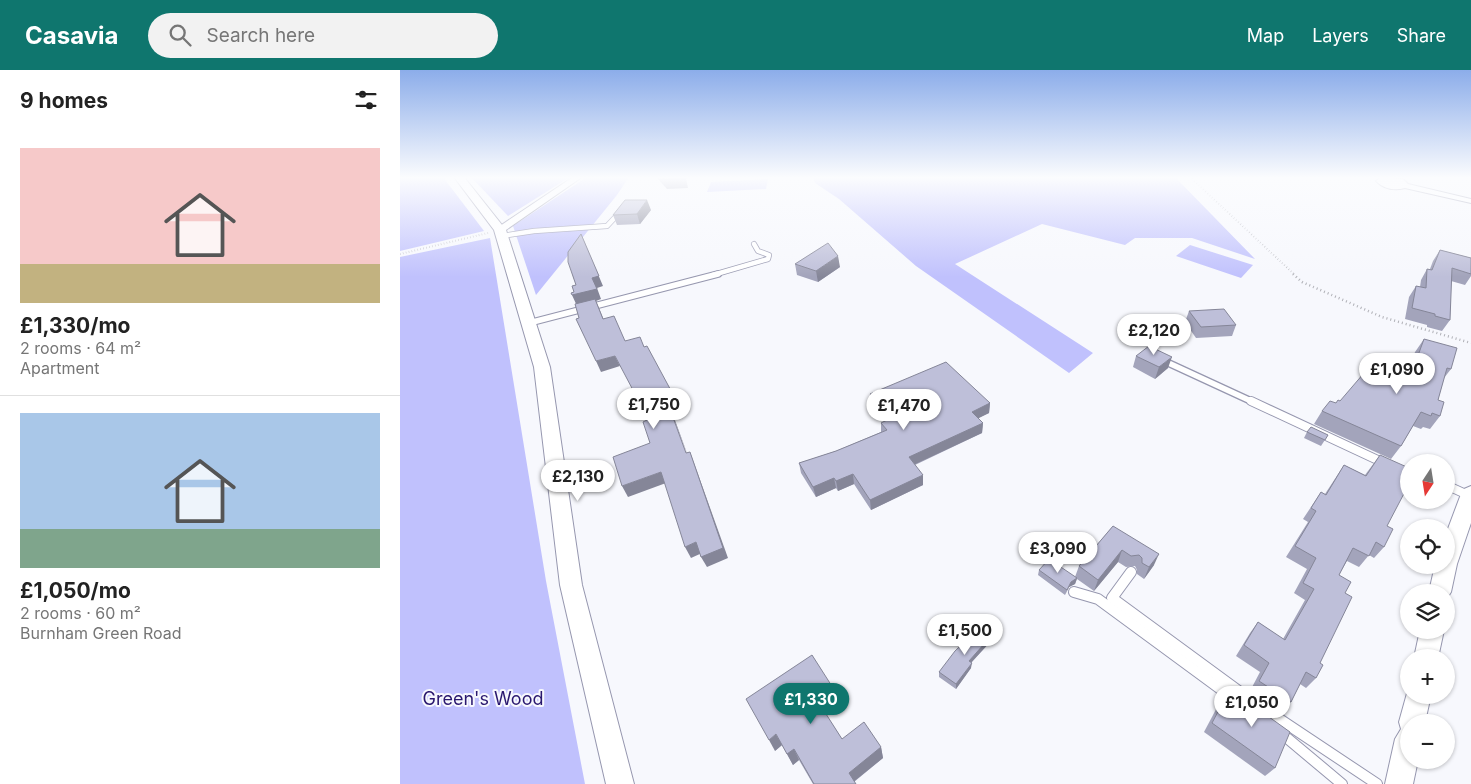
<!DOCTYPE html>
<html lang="en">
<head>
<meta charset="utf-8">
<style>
  body { margin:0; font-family:Inter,sans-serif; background:#f2f2f2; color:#222; height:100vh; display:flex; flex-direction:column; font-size:19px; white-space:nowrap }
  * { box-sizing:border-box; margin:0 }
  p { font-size:16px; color:#767676 }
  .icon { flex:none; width:28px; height:28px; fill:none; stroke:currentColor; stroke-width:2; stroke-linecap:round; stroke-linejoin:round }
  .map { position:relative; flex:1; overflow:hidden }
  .details { display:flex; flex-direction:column; background:#fff; width:400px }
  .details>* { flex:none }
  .needle { width:32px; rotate:192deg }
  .controls { position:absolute; left:1000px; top:384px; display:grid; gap:10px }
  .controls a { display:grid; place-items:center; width:55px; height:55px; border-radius:50%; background:#fff; box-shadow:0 1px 4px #0004; font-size:25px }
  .price { position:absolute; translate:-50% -42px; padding:0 11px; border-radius:18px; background:#fff; color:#222; font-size:16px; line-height:32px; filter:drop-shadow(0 1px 2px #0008) }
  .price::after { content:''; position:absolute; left:50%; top:30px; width:15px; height:11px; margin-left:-8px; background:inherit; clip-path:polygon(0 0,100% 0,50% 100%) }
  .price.on { background:#0f766e; color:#fff }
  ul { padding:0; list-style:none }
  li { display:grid; align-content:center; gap:10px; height:265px; padding:0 20px }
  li+li { border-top:1px solid #e0e0e0 }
  li span { display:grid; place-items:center; height:155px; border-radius:0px; color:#555 }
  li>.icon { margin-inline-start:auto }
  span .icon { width:90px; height:90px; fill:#fffc; stroke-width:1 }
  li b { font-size:21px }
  h2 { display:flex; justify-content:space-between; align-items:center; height:60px; padding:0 20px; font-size:21px }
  header { display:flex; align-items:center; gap:30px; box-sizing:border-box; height:70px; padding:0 25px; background:#0f766e; color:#fff }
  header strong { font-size:24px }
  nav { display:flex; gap:28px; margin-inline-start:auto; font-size:18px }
  .search { width:350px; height:45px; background:#f2f2f2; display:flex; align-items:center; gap:12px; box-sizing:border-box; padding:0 18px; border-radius:28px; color:#767676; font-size:19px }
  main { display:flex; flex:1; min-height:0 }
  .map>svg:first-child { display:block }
  .green { fill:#c0c1fd }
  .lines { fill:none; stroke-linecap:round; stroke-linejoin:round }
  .service-far3-casing { stroke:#9697af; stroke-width:6 }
  .service-far2-casing { stroke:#9697af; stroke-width:8 }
  .service-far1-casing { stroke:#9697af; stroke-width:10 }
  .service-casing { stroke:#9697af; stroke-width:12 }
  .minor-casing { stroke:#9697af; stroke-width:2 }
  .tertiary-casing { stroke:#9697af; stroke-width:2 }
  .path-far1 { stroke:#b0b1b7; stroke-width:2; stroke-dasharray:0.5 2.5; stroke-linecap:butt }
  .path { stroke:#b0b1b7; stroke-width:2.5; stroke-dasharray:1 3; stroke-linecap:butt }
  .service-far3 { stroke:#fff; stroke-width:4.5 }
  .service-far2 { stroke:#fff; stroke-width:5.5 }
  .service-far1 { stroke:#fff; stroke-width:8 }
  .service { stroke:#fff; stroke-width:10 }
  .minor { fill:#fff; fill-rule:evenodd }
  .tertiary { fill:#fff; fill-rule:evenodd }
  .wall { fill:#a3a4bb }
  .shaded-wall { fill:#858698 }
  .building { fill:#bebfd9; stroke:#858698 }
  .labels { text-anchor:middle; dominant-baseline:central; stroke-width:4; stroke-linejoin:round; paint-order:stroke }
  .near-park-label { font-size:18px; fill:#2a186f; stroke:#f7f8fd }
</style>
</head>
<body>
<header>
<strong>Casavia</strong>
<div class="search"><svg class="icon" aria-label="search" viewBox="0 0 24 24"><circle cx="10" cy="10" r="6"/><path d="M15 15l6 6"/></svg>Search here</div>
<nav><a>Map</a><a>Layers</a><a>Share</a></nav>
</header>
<main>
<section class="details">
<h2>9 homes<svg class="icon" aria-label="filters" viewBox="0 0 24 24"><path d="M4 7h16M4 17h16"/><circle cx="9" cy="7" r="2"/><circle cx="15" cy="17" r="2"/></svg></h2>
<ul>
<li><span style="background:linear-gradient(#f6c9c9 75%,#c2b280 0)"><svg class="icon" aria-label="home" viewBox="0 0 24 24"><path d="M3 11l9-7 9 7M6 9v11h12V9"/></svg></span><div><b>£1,330/mo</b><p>2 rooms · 64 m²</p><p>Apartment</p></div></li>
<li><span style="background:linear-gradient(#a9c7e8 75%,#7fa58c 0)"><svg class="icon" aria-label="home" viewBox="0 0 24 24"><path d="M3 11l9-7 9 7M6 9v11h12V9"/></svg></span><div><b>£1,050/mo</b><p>2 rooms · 60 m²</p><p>Burnham Green Road</p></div></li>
</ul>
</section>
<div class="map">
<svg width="1071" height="714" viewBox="0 0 1071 714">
  <rect width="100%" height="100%" fill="#f7f8fd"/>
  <g class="green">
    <polygon points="0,107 43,107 84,161 0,181"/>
    <polygon points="71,107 170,107 108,146"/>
    <polygon points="187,107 229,107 217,125 136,225 113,156"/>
    <polygon points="413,107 775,107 855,189 792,168 735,168 725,175 642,154 555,194 693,283 669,303 516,196 439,129 415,113"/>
    <polygon points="368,109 366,119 307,122 311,112"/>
    <polygon points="90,168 146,511 185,714 0,714 0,187"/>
    <polygon points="790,175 853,195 841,208 776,186"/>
  </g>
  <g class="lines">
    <defs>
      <g id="service-far3">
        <polyline points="102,166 134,161 207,156 221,141"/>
        <polyline points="313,205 368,189 369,185 358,181 354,174"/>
      </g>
      <g id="service-far2">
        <polyline points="129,253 318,204"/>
        <polyline points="762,290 853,332"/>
      </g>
      <g id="service-far1">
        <polyline points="851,331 984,393"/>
        <polyline points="1046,415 1070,426"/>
      </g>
      <g id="service">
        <polyline points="731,502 712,528 851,630 977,714"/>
        <polyline points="674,522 698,529 834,629"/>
        <polyline points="881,663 942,714"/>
      </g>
      <g id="minor">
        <polygon points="173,107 182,107 103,162 97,162 97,158"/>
        <path d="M981,107L1003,109L1008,114L1071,129V133L1005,118C994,121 984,119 976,111Z"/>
      </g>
      <g id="tertiary">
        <polygon points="54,107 64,107 106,160 150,297 182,515 234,714 206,714 160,515 134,297 94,160"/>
        <polygon points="1071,416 1071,453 1057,494 1051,522 1046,530 1046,522 1029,522 1035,495 1046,495 1046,464 1061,424 1064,419"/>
        <polygon points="1020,560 1044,560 1038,588 1014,588"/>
        <polygon points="1009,616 1009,625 1031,625 1025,652 1009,652 1009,690 1018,690 1013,714 985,714 995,669 1001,659 999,652"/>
      </g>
    </defs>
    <use href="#service-far3" class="service-far3-casing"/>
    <use href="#service-far2" class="service-far2-casing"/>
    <use href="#service-far1" class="service-far1-casing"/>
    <use href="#service" class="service-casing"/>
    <use href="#minor" class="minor-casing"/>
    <use href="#tertiary" class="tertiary-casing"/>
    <g class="path-far1">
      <polyline points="790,107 895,205"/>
      <polyline points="0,184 88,163"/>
    </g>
    <polyline class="path" points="893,204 902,212 982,247 1071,273"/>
    <use href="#service-far3" class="service-far3"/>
    <use href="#service-far2" class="service-far2"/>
    <use href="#service-far1" class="service-far1"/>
    <use href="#service" class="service"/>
    <use href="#minor" class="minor"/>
    <use href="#tertiary" class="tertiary"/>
  </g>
  <g class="wall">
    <polygon points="256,107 284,107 286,108 288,118 267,119"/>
    <polygon points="251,140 240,154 217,155 213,145"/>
    <polygon points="1040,180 1071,188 1071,206 1065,215 1051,211 1050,250 1042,261 1027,257 1027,255 1005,249 1009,227 1016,216 1020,217 1021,210 1027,199 1030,199 1033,191"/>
    <polygon points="395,194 440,197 418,212 397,205"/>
    <polygon points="789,241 836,255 832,266 796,268 785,252"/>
    <polygon points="1024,269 1051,299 1044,308 1038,330 1040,346 1030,359 1023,357 1021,359 1013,356 1001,376 991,389 914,354 922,341 940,331 995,307 998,301 1007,288 1012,290 1015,282"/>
    <polygon points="736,286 768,298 755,309 733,297"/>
    <polygon points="470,324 590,333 589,343 578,348 583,353 582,363 515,395 523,415 471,440 454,414 438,421 436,418 416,427 401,403 399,393 436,381 481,362 481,353 486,351 471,334"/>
    <polygon points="907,362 928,365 921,376 904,368"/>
    <polygon points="980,385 987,456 984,477 974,488 969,485 959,497 947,491 939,505 945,523 920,593 916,608 906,618 900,614 891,632 881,642 850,621 860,602 836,586 850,563 858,552 883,569 905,530 894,523 907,499 886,487 908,452 903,449 921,422 925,424 944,395 965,405"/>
    <polygon points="713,456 754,495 744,509 737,504 737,500 735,496 726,497 718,492 694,521 677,509 675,514 669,517 665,525 638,505 639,500 675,507 679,496"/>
    <polygon points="591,571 571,593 571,598 556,619 539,607 539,602"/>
    <polygon points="412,585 439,633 425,643 442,669 481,677 483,688 454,712 456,714 413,714 399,690 393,695 382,675 375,681"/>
    <polygon points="830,619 875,698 865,706 804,662 822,628"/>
  </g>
  <g class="shaded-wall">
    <polygon points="247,130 251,140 240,154 237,144"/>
    <polygon points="181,164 203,216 197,218 201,229 196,231 208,260 177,236 172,225 192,208"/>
    <polygon points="438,186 440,197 418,212 416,201"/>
    <polygon points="215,286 220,296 201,302 196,291"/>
    <polygon points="772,287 768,298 755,309 759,297"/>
    <polygon points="238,320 243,331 239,333 234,322"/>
    <polygon points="275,328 279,339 272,342 291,394 267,331"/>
    <polygon points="590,333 589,343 571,352 572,342"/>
    <polygon points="583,353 582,363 509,397 509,387"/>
    <polygon points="290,382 294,393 328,488 307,497 301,487"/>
    <polygon points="261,402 266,413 228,427 222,416"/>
    <polygon points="453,404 454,414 438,421 436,411"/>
    <polygon points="523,405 523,415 471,440 470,430"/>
    <polygon points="434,408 436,418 416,427 413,417"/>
    <polygon points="296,472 302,483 291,488 285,477"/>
    <polygon points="722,480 718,492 694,521 698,510"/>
    <polygon points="759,484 754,495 744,509 749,497"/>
    <polygon points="677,508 675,514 669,517 665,525 671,512"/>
    <polygon points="592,565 591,571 568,596 569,591"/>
    <polygon points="572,593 571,598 556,619 556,614"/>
    <polygon points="435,621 439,633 423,645 419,633"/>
    <polygon points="376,664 382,675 375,681 369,670"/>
    <polygon points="481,677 483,688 452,713 449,703"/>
    <polygon points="394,679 399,690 393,695 387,684"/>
  </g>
  <g class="building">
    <polygon points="262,107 284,107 286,108 264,109"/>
    <polygon points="225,130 247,130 237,144 213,145"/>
    <polygon points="181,164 199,206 192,208 197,219 172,225 171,223 174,222 172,216 176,215 168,192 168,182"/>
    <polygon points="428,173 438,186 416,201 395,194"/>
    <polygon points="1040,180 1071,188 1071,204 1052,198 1050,250 1035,246 1035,244 1012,238 1016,216 1026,218 1027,199 1032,200"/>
    <polygon points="195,229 203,249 214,246 225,271 240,267 244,277 247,276 275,328 267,331 286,383 290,382 323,478 301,487 296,472 285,477 261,402 222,416 213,387 250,373 243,352 247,350 238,320 234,322 215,286 196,291 176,249 179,248 175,234"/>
    <polygon points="824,239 836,255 801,257 789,241"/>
    <polygon points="1024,269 1057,278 1051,299 1047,298 1038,330 1044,332 1040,346 1032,343 1031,346 1021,342 1001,376 922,341 930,331 936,333 938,330 940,331 970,296 999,309 1007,288 1016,291"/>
    <polygon points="749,276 772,287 759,297 736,286"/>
    <polygon points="546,292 590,333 572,342 583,353 509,387 523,405 470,430 453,404 436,411 434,408 413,417 399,393 436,381 487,360 481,353 491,348 470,324"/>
    <polygon points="911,357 928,365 925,370 907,362"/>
    <polygon points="980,385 1009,398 1009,414 987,456 993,459 984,477 976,472 969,486 953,478 939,505 951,512 945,523 952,527 920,593 923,595 916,608 906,602 891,632 859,611 869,593 844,575 858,552 885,570 914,519 903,513 916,488 895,476 916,441 911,438 921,422 926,425 944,395 966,406"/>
    <polygon points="713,456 759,484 749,497 742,493 742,488 739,485 731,486 722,480 698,510 679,496"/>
    <polygon points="649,489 677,508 671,512 667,520 639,500"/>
    <polygon points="581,556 592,565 569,591 572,593 556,614 539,602 555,581"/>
    <polygon points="412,585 435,621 419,633 442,669 464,652 481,677 449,703 456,714 414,714 394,679 387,684 376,664 369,670 346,629"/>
    <polygon points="830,619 890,662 875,698 812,653"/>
  </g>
  <linearGradient id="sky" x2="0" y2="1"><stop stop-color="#8cadea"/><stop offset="0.52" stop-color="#fbfcfe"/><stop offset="1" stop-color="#fbfcfe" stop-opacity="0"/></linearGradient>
  <rect width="1071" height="207" fill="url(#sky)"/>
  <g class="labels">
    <g class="near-park-label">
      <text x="83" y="628">Green's Wood</text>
    </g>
  </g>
</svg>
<div class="controls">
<a><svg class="needle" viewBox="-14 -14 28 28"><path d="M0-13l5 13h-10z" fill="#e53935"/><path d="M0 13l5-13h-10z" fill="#767676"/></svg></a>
<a><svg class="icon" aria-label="locate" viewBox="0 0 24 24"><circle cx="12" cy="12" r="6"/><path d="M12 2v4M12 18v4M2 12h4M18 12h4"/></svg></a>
<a><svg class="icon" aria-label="layers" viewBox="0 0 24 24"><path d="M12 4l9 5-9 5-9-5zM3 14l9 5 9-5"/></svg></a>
<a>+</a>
<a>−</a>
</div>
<b class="price" style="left:754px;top:286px">£2,120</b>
<b class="price" style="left:997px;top:325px">£1,090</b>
<b class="price" style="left:254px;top:360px">£1,750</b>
<b class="price" style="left:504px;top:361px">£1,470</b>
<b class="price" style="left:178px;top:432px">£2,130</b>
<b class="price" style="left:658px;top:504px">£3,090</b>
<b class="price" style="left:565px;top:586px">£1,500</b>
<b class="price on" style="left:411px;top:655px">£1,330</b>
<b class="price" style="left:852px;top:658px">£1,050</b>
</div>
</main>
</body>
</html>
